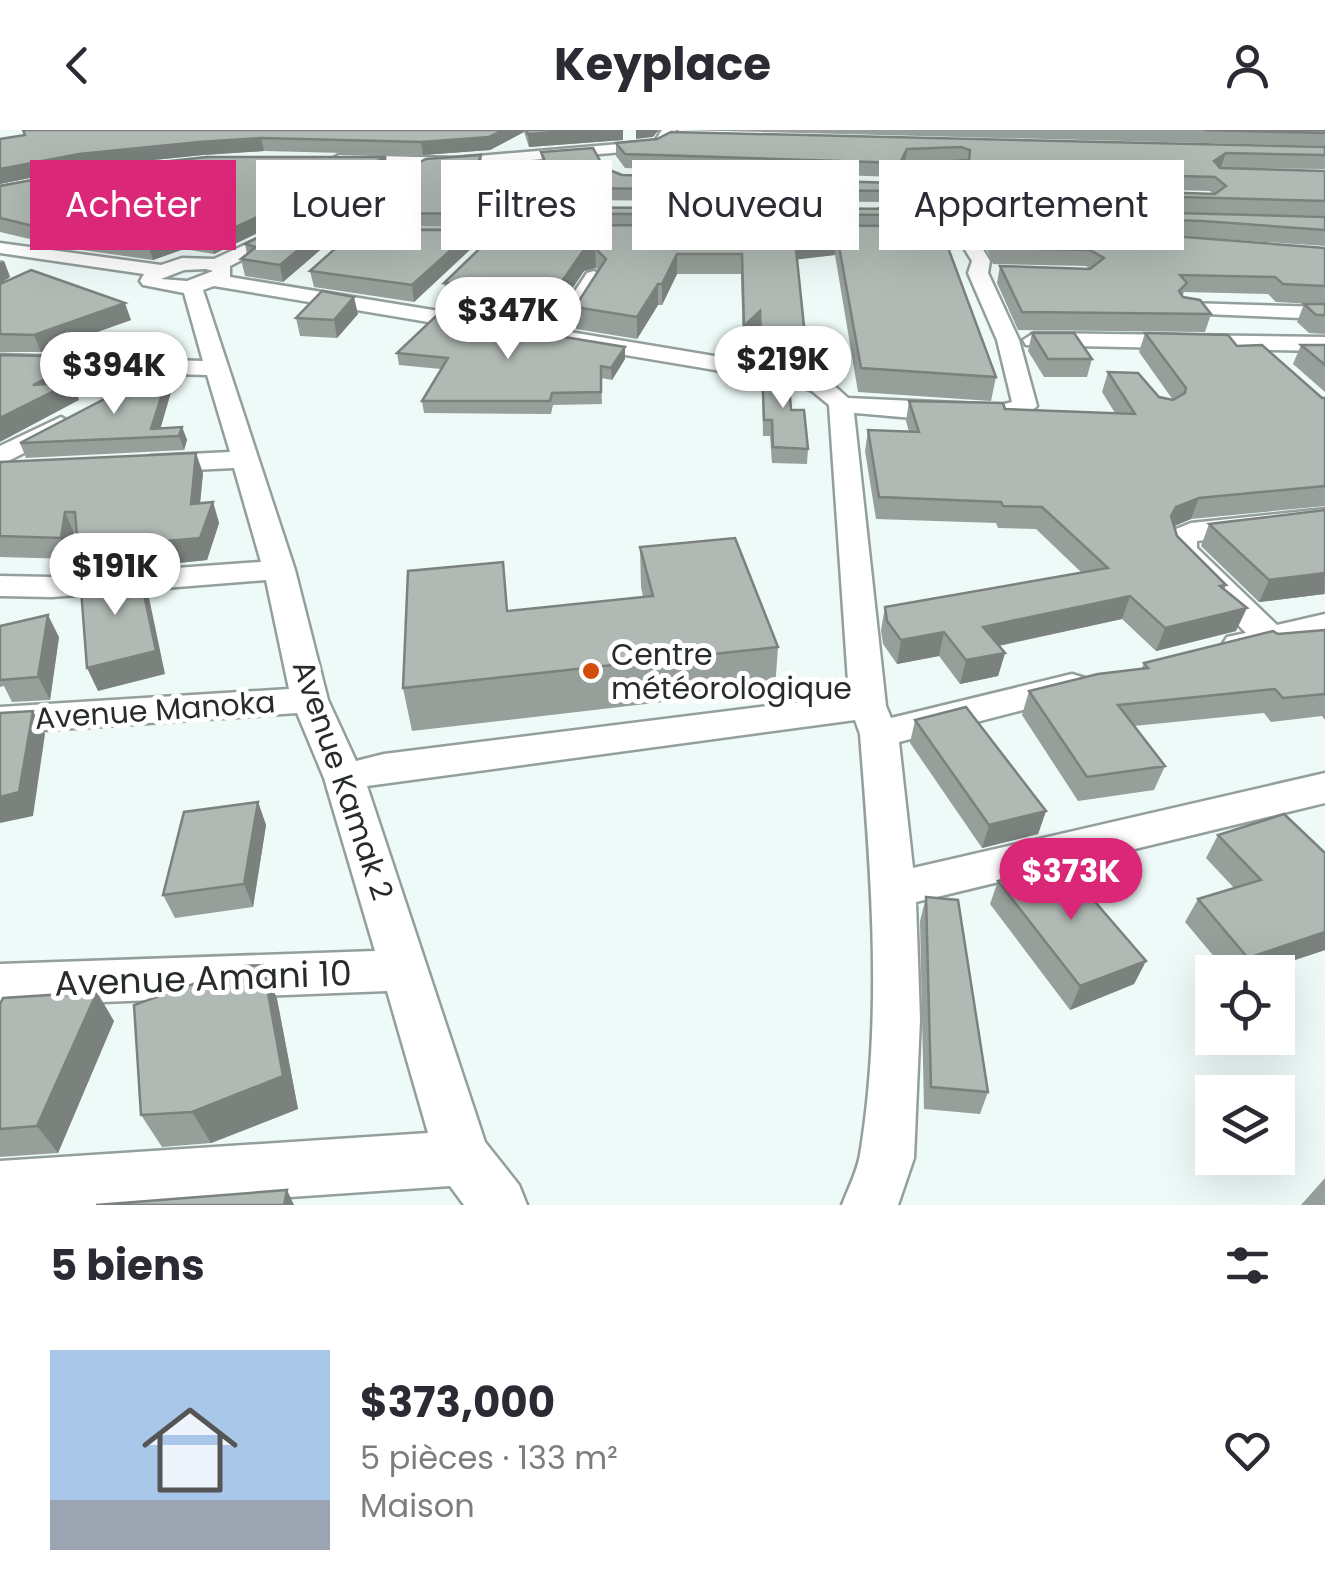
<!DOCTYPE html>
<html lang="fr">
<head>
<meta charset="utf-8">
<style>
  body { margin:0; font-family:Poppins,sans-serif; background:#f7f7f7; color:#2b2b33; height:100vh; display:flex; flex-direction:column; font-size:38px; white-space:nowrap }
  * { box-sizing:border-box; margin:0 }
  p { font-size:32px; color:#7c7c81 }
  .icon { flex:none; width:55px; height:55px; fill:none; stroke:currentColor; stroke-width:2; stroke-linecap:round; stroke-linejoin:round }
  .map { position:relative; height:1075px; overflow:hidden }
  .drawer { display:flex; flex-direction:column; background:#fff; flex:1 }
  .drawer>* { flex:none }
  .banner { position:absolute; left:30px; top:30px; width:1265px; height:90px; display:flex; gap:20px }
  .controls { position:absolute; left:1195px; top:825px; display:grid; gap:20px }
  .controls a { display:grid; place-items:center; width:100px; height:100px; border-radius:0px; background:#fff; box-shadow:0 10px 40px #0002; font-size:50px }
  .price { position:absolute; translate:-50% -85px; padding:0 22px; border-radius:35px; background:#fff; color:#222; font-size:32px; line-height:65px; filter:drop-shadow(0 2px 5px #0008) }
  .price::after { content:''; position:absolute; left:50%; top:60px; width:30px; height:22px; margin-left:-15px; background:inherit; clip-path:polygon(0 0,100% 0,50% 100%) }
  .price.on { background:#db2777; color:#fff }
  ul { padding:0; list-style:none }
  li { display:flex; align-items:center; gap:30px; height:250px; padding:0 50px }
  li span { display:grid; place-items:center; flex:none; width:280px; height:200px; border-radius:0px; color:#555 }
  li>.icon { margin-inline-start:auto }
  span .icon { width:120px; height:120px; fill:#fffc; stroke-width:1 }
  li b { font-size:42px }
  h2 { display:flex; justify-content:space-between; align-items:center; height:120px; padding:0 50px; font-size:42px }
  .tag { padding:0 35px; border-radius:0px; background:#fff; box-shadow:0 10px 40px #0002; font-size:35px; line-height:90px }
  .tag.on { background:#db2777; color:#fff }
  header { display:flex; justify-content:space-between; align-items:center; height:130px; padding:0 50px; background:#fff; font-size:45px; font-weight:700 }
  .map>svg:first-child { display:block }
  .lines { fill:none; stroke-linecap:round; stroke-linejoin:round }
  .minor-casing { stroke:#939f9d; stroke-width:5 }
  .minor { fill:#fff; fill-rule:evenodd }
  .wall { fill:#979f9a; fill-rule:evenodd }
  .shaded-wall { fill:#7b827d }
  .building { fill:#b0b9b3; stroke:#7b827d; stroke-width:2.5; fill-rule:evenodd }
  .poi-dot { fill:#d34e0c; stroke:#fff; stroke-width:4 }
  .labels { text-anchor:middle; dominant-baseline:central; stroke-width:10; stroke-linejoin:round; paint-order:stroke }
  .poi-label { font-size:30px; fill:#272c2b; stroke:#fff; text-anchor:start }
  .street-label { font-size:30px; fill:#272c2b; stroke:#fff }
  .near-street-label { font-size:35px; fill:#272c2b; stroke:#fff }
</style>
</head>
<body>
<header><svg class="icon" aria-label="back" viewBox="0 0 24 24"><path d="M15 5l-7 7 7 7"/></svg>Keyplace<svg class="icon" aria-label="person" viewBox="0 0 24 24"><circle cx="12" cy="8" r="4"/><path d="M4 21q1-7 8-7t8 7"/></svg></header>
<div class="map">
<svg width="1325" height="1075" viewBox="0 0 1325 1075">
  <rect width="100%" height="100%" fill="#edfaf8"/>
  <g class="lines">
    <defs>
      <g id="minor">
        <polygon points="662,0 676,0 668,16 657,19 508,32 508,71 555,75 555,83 549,84 494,79 493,33 455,36 339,33 332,29 339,25 455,28 655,11"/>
        <polygon points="142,34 147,36 147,42 0,67 0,57"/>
        <polygon points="969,34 974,36 974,42 917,44 913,76 994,79 1002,84 1000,88 886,85 878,80 897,75 905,37"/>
        <path d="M288,95L297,100H540L549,105L540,110H281L230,136V147L550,199L587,143L594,141L604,147L570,202L793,239L829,251L848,268L1001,275L1012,272L997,210L968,143L972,131L961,113L897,111L888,106L897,101L1041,105V113L1035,114L979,113L990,131L988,143L1019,210L1037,276C1012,303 893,285 854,283L886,576L891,588L1072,544L1085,548L1090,556L1085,564L899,612L913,738L1325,643V673L916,772L920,889L914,1028L898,1075H842C848,1059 857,1042 860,1025C883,886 871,743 860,604L855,590L367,656L485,1012L519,1055L527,1075H464L450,1056L174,1075H0V1031L428,1003L387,861L0,876V834L375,821L324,648L297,583L0,603V577L289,559L266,450L52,467L0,466V446L52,447L261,432L234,338L151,342L138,334L151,326L230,322L207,245L0,239V225L203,231L184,163L143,155L140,151L144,144L0,123V113L161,135L182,128L214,129ZM206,139L213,141L187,151L161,149L184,140ZM214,156L792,253L812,261L829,275L849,566L384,624L356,631L328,570L295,440L203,160Z"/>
        <polygon points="1187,173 1325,177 1325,189 1180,183 1177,179 1180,175"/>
        <polygon points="1034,203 1325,207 1325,221 1026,215 1023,210"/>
        <polygon points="61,287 74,295 70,300 0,335 0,316"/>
        <polygon points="1325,379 1325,397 1197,411 1197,418 1277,495 1325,484 1325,504 1239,526 1227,523 1222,515 1227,507 1246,503 1171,426 1167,407 1171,401 1191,393"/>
      </g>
    </defs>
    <use href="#minor" class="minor-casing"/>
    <use href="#minor" class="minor"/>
  </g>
  <g class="wall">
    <polygon points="23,0 623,0 623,10 529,17 524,2 490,20 423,25 264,21 203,25 84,37 0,54 0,9 25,5"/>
    <polygon points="680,0 1325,0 1325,16"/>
    <path d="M616,13L1325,17V39L1220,38L1325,41V86L1175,83L1325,87V116L1192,107L1325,118V204L1309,203L1297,192L1304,174H1314L1276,172L1268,164L1184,162L1182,167L1211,184L1205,202L1018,200L997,153L1000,136L1090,139L1086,136L993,134L986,117L989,101L1073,103L953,99L949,92L952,77H996L994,75L938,74L935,70L917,73L922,33L960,31L905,33L898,47L625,38L616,26ZM962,54L1210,61L1213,64L961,55Z"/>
    <polygon points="541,22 604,38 622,45 896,53 893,72 558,70 542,32"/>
    <polygon points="481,25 482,37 469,77 933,85 931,96 996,247 991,271 858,262 835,125 797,129 805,206 803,228 785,228 785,234 760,230 759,203 743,218 741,144 677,144 662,175 658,175 637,209 576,199 575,177 599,141 596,138 584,141 548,195 455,180 455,174 447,174 444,153 502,97 318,96 315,83"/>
    <polygon points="96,39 388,40 214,124 184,119 153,130 68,118 0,102 0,56 78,56 75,63 78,68 86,71 98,64 94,53 99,48"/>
    <polygon points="245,114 326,115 283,152 245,146 241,129 247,124"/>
    <polygon points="475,115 414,172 314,157 310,141"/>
    <polygon points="0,130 4,131 10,147 0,153 131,190 41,222 0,222"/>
    <polygon points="358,184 337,208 300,206 296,188"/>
    <polygon points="1032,203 1092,229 1087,247 1044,247 1028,221"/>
    <polygon points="1145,203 1237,216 1325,268 1325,376 1191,389 1174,396 1177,406 1226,455 1224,460 1236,501 1156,521 1122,489 999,516 1005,523 998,546 960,554 939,526 897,534 883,514 881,500 885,477 1082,443 1036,399 998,398 996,393 876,389 865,321 868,300 909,302 906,291 909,271 1005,279 1115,283 1102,262 1108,242 1159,267 1173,270 1139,222"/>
    <polygon points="1301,215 1325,215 1325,262 1293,234"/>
    <polygon points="397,223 625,229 612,250 601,248 602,274 553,275 551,284 424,283 422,271 441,239 399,235"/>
    <polygon points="762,237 791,280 808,319 807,334 772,333 770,306 763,306"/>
    <polygon points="167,249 171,262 160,299 182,297 187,310 184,320 26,328 20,313"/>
    <polygon points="0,332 203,343 200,373 213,372 219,393 207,430 87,441 78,419 76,403 74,403 70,429 0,427"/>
    <polygon points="1325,380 1325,464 1259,472 1201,416 1209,394"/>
    <polygon points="640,417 778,517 775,559 412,601 403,558 508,481 643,467 641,457"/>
    <polygon points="0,496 59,507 50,570 12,572 4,556 0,557"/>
    <polygon points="1325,500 1325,590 1322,586 1271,592 1264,583 1134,596 1165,636 1154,660 1078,671 1022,585 1029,561 1142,538 1144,533 1278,504"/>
    <polygon points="915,590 1046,681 1038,704 982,718 910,613"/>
    <polygon points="258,672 266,695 253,777 175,788 163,765"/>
    <polygon points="1218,705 1325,723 1325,820 1259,842 1227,842 1185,792 1198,769 1234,758 1206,728"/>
    <polygon points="998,751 1146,831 1134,854 1070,880 990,774"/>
    <polygon points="926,767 988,962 980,984 924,979 920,791"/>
    <polygon points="263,835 277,869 298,979 211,1013 162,1017 141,985"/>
    <polygon points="0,874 114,891 58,1023 0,1027"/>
    <polygon points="1325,1048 1325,1075 1301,1075"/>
  </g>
  <g class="shaded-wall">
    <polygon points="503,0 524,0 524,2 490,20 423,25 421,12"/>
    <polygon points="585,0 623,0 623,10 529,17 528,4"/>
    <polygon points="636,0 659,0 653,7 636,9"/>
    <polygon points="261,8 264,21 203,25 84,37 0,54 0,39 79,24 199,12"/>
    <polygon points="907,19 905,33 898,47 900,33"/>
    <polygon points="1226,23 1221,37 1209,46 1214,31"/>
    <polygon points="481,25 482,37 466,84 463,77"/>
    <polygon points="386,27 388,40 214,124 210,109"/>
    <polygon points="965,40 962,54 952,60 955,45"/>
    <polygon points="74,42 78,56 74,66 69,52"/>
    <polygon points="938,55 935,70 917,73 919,58"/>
    <polygon points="1181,67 1176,82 1163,90 1168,75"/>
    <polygon points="323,99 326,115 283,152 280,135"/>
    <polygon points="473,100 475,115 414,172 412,155"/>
    <polygon points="179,103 184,119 153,130 148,114"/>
    <polygon points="837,105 835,125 793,130 795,110"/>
    <polygon points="595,118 596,138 584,141 548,195 547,173 583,121"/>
    <polygon points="677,124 677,144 662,175 662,154"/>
    <polygon points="4,131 10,147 0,154 0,133"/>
    <polygon points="658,154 658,175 637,209 637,187"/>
    <polygon points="354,167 358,184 337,208 334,190"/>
    <polygon points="125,173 131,190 41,222 34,205"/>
    <polygon points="760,181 759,203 743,218 744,196"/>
    <polygon points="625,217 625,229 612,250 611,238"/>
    <polygon points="88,227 95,245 74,257 79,270 0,312 0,288 33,255"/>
    <polygon points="167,249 171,262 158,307 151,299"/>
    <polygon points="182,297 187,310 184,320 179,306"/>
    <polygon points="196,323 203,343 198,394 191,374"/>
    <polygon points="1199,368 1191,389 1168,399 1171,386 1176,377"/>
    <polygon points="213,372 219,393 207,430 143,437 135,415"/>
    <polygon points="65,382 74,403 70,429 61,408"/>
    <polygon points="139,441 148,463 165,544 98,561 87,538"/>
    <polygon points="1325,443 1324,464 1259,472 1269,450"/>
    <polygon points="1130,466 1122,489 978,520 983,497"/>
    <polygon points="1247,478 1236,501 1156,521 1165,498"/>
    <polygon points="48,485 59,507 50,570 38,547"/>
    <polygon points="944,502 939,526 897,534 901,510"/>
    <polygon points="1005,523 998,546 960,554 966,530"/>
    <polygon points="33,581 45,604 33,686 0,693 0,667"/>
    <polygon points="258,672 266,695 253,777 244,754"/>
    <polygon points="1046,681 1038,704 982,718 989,695"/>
    <polygon points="1325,802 1325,820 1259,842 1239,842 1248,828"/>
    <polygon points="1146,831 1134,854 1070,880 1080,856"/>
    <polygon points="263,835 277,869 298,979 211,1013 192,982"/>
    <polygon points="97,862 114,891 58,1023 37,996"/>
    <polygon points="287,1060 294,1075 284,1075"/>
  </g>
  <g class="building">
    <polygon points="23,0 503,0 489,7 421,12 261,8 199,12 79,24 0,39 0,9 25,5"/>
    <polygon points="526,0 585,0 528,4"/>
    <polygon points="1204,0 1325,0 1325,3"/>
    <path d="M671,2L1325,17V25L1226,23L1214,31L1220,38L1325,41V71L1181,67L1168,75L1175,83L1325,87V100L1203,91L956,83L952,77H997L1009,70L997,60L940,59L938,55L919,58L922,33L969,30L970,20L961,17L907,19L900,33L625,24L616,13L657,9ZM965,40L1215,47L1226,56L1215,64L958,55L955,45Z"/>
    <polygon points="593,18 604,38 622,45 896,53 894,61 557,58 541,22"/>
    <polygon points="481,25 463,77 931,79 933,85 315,83 426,29"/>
    <polygon points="207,27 386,27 210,109 179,103 148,114 62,103 0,88 0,56 74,42 69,52 78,68 86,71 99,64 94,53 100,46 96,39"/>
    <polygon points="504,95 940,96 996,247 861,238 837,105 795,110 805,206 786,205 786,211 761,207 760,181 744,196 742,124 677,124 662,154 658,154 637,187 575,177 606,129 595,118 583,121 547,173 453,158 458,153 444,153"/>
    <polygon points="277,98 323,99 280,135 241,129 256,117 245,114"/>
    <polygon points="356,100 473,100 412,155 310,141"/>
    <polygon points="989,101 1172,106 1325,118 1325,156 1283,154 1275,147 1180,145 1187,153 1179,161 1183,167 1200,170 1211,184 1022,182 1000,136 1090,139 1104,128 1090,120 997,118"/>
    <polygon points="31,140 125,173 34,205 0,204 0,154"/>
    <polygon points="322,161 354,167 334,190 296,188"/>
    <polygon points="1304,174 1325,174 1325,185 1316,185"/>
    <polygon points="436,186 625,217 611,238 601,236 601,262 552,263 550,271 422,271 448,228 397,223"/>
    <polygon points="1032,203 1074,203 1092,229 1048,229"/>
    <polygon points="1145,203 1228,205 1237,216 1262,215 1322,268 1325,268 1325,356 1199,368 1176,377 1171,386 1177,406 1226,455 1220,456 1247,478 1165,498 1130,466 983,497 1005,523 966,530 944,502 901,510 887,491 885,477 1108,438 1042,377 1003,376 1001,372 879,367 868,300 919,302 909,271 1003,273 1005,279 1135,284 1108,242 1138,243 1159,267 1173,270 1185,263 1186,258"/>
    <polygon points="1301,215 1325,215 1325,235"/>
    <polygon points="0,225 88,227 33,255 72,252 0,288"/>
    <polygon points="762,237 788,241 791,280 804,280 808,319 773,317 772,290 764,290"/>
    <polygon points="167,249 151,299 182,297 179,306 20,313 139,251"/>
    <polygon points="196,323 191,374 213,372 200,408 78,419 75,382 65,382 61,408 0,406 0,332"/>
    <polygon points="1325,380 1325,443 1269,450 1209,394"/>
    <polygon points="735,408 778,517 403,558 408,441 503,432 507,481 653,466 640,417"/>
    <polygon points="139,441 156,521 87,538 80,446"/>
    <polygon points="48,485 38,547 0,550 0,496"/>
    <polygon points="1325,500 1325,564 1283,568 1275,559 1118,575 1165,636 1087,647 1029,561 1098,544 1148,538 1144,533 1273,501 1278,504"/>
    <polygon points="966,577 1046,681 989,695 915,590"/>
    <polygon points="33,581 19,662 0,667 0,583"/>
    <polygon points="258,672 244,754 163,765 184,682"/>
    <polygon points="1284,684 1325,723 1325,802 1248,828 1198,769 1261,750 1218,705"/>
    <polygon points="1059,730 1146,831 1080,856 998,751"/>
    <polygon points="926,767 958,770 988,962 931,957"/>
    <polygon points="263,835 283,946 192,982 141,985 134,875 244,836"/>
    <polygon points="97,862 37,996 0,999 0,874 3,868"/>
    <polygon points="287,1060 284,1075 96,1075"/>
  </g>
  <circle class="poi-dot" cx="591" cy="541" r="10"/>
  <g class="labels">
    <g class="poi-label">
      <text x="611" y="524">Centre<tspan x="611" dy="34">météorologique</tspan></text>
    </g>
    <g class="street-label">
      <text transform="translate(155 580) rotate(-4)">Avenue Manoka</text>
      <text transform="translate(343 650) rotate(71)">Avenue Kamak 2</text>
    </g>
    <g class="near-street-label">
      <text transform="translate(203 848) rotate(-2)">Avenue Amani 10</text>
    </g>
  </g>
</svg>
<div class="controls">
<a><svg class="icon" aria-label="locate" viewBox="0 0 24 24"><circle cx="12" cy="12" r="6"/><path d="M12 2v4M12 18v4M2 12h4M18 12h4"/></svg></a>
<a><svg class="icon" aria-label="layers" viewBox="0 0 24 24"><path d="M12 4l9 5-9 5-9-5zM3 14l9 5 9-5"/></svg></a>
</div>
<b class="price" style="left:508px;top:232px">$347K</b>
<b class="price" style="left:783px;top:281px">$219K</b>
<b class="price" style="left:114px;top:287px">$394K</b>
<b class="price" style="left:115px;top:488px">$191K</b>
<b class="price on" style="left:1071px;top:793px">$373K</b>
<div class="banner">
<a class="tag on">Acheter</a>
<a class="tag">Louer</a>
<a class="tag">Filtres</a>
<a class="tag">Nouveau</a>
<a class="tag">Appartement</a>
</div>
</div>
<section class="drawer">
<h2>5 biens<svg class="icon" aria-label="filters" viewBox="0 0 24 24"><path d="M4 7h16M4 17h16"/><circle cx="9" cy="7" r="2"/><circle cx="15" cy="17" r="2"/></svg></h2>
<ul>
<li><span style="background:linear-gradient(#a9c7e8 75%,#9aa5b1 0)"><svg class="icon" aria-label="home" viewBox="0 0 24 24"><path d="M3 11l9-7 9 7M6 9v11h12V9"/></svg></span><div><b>$373,000</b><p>5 pièces · 133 m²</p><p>Maison</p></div><svg class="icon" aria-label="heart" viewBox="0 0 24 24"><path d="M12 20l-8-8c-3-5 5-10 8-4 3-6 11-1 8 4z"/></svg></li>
</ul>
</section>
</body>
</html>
